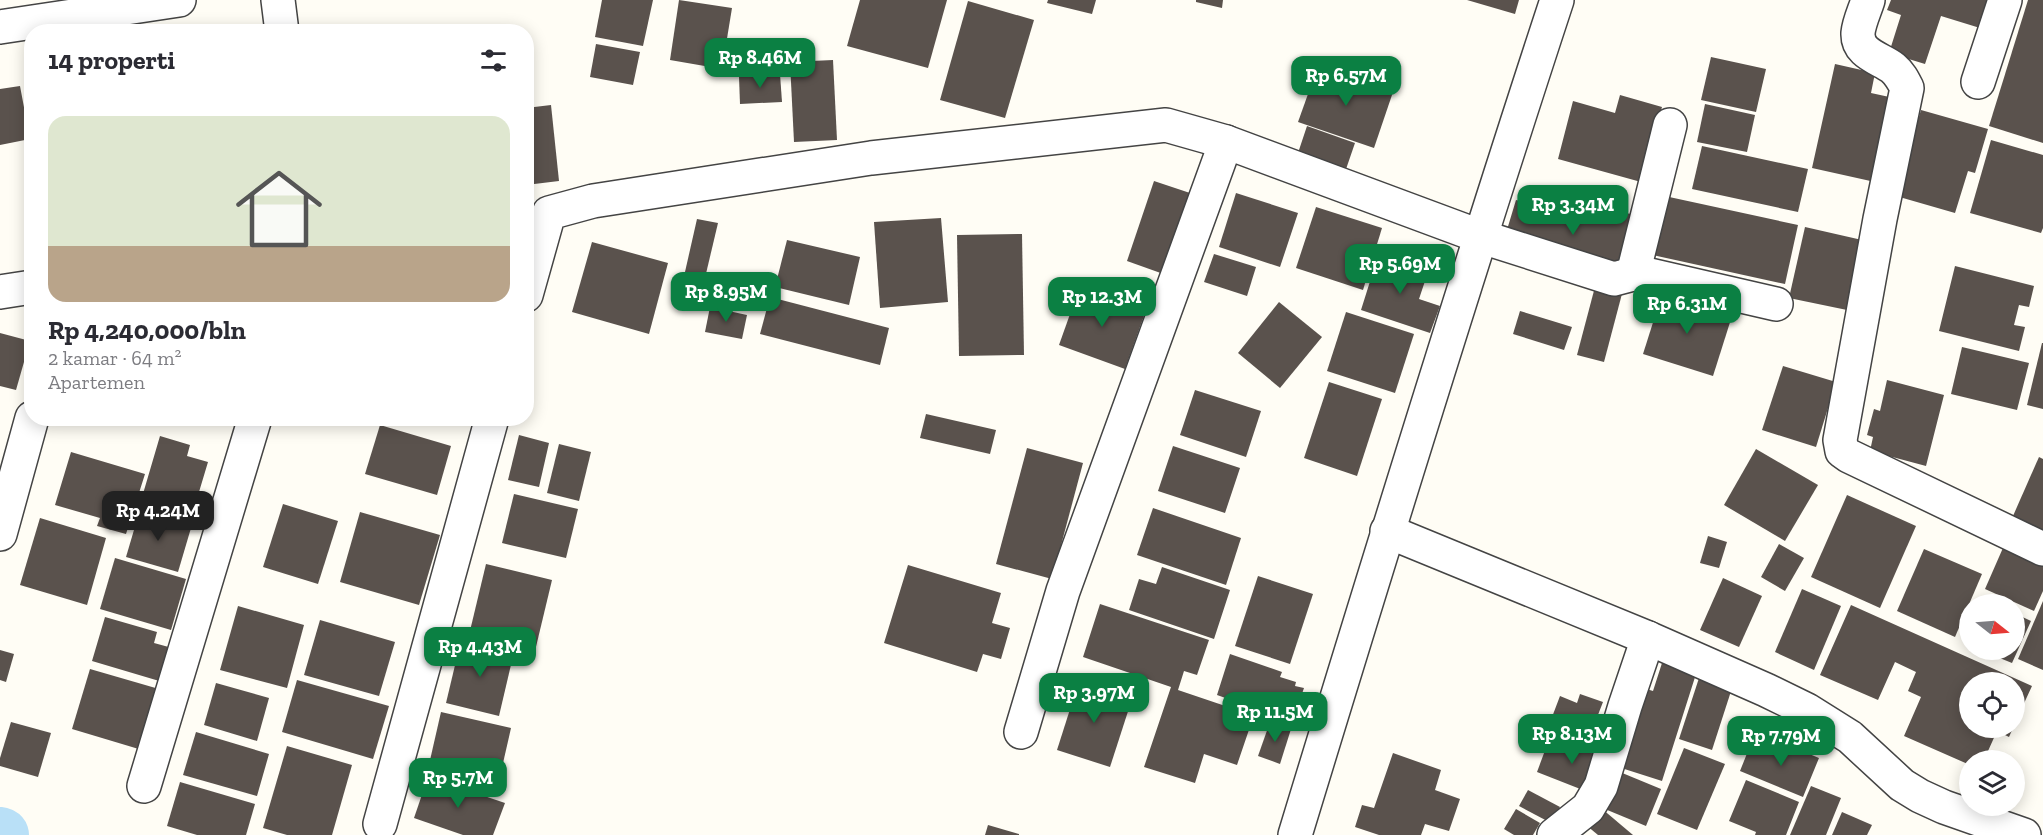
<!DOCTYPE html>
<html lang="id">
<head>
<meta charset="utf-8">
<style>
  body { margin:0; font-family:"Zilla Slab",serif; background:#f7f7f7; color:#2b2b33; height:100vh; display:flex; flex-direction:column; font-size:22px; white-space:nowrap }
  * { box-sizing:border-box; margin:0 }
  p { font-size:20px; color:#7c7c81 }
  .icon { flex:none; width:33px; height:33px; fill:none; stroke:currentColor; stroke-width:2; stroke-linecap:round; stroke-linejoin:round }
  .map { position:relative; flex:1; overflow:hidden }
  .drawer { position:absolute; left:24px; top:24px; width:510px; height:402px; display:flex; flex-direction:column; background:#fff; border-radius:24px; box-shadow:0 3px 15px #0003 }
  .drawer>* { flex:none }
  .needle { width:39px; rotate:107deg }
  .fabs { position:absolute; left:1959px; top:594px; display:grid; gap:12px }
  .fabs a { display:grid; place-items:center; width:66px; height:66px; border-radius:50%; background:#fff; box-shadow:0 3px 15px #0003; font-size:30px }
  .price { position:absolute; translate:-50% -51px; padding:0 14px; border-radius:12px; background:#0b8043; color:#fff; font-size:20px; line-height:39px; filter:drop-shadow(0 2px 3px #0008) }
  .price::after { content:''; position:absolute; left:50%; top:36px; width:18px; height:14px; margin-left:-9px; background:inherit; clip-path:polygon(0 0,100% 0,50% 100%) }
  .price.current { background:#222; color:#fff }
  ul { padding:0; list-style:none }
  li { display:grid; align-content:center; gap:12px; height:318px; padding:0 24px }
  li span { display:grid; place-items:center; height:186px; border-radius:18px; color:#555 }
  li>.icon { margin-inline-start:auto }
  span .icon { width:108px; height:108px; fill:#fffc; stroke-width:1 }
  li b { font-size:26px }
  h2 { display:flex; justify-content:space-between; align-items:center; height:72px; padding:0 24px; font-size:26px }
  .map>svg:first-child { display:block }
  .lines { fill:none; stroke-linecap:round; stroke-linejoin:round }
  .river { stroke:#b9e0f7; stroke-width:54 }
  .building { fill:#5a524d }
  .minor-casing { stroke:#444; stroke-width:36 }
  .minor { stroke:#fff; stroke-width:33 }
</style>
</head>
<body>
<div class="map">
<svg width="2043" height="835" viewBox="0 0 2043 835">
  <rect width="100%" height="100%" fill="#fffdf5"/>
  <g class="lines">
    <polyline class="river" points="0,834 2,835"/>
  </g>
  <g class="building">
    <polygon points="602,0 653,0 643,46 595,37"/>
    <polygon points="679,0 732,8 722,69 670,60"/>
    <polygon points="860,0 947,0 928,68 847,46"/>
    <polygon points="1048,0 1096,0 1092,14 1047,3"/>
    <polygon points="1196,0 1223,0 1222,8 1196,2"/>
    <polygon points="1467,0 1519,0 1515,14"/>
    <polygon points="1891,0 1989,0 1980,28 1941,16 1925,64 1889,53 1901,15 1887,10"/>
    <polygon points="2028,0 2043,0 2043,143 1989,126"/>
    <polygon points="968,1 1034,20 1005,118 940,100"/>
    <polygon points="519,26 519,32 480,32 480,30"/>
    <polygon points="596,44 640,52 633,85 590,77"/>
    <polygon points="1711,57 1766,69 1756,112 1701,100"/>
    <polygon points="833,60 837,140 794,142 790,62"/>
    <polygon points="1835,64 1875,73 1871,93 1894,98 1875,182 1812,168"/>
    <polygon points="1318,66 1393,92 1374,148 1298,122"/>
    <polygon points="780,74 782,102 740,104 739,77"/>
    <polygon points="20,86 30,139 0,145 0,89"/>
    <polygon points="1620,95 1662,107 1641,182 1558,159 1573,101 1615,113"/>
    <polygon points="1705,104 1755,115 1747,152 1697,142"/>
    <polygon points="551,105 559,181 526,185 526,108"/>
    <polygon points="1921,110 1988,129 1975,173 1968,171 1955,213 1896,196"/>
    <polygon points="1307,126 1355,143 1345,172 1297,156"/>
    <polygon points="1991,140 2043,155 2043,228 2041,233 1970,213"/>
    <polygon points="1702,146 1808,169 1798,212 1692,189"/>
    <polygon points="1154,181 1196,195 1169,276 1127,261"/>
    <polygon points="1236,193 1298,213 1280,267 1219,247"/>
    <polygon points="1660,195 1798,225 1785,284 1648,254"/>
    <polygon points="1516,200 1606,224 1610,208 1637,216 1621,276 1503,243"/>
    <polygon points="1316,207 1382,228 1363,290 1296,268"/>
    <polygon points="941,218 948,302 880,308 874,222"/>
    <polygon points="697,219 718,223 700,299 680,294"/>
    <polygon points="1805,227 1862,240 1847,310 1789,298"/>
    <polygon points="1022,234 1024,355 959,356 957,235"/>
    <polygon points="787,240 860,257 849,305 775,287"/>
    <polygon points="592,242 668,263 649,334 572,312"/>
    <polygon points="1214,254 1256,267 1247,296 1204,282"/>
    <polygon points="1378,256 1428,272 1419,299 1440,306 1430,333 1361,310"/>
    <polygon points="1955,266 2034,286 2029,307 2019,305 2014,325 2025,327 2019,351 1939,331"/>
    <polygon points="1596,283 1623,290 1604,362 1577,355"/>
    <polygon points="1080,286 1146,310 1125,369 1059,345"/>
    <polygon points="1662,294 1732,316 1713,376 1643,354"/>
    <polygon points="770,297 889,328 880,365 760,334"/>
    <polygon points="1279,302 1322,337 1280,388 1238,353"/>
    <polygon points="710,307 747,315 742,339 705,332"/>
    <polygon points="1520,311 1572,327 1564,350 1513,334"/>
    <polygon points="1346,312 1414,334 1395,393 1327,371"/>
    <polygon points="0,333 30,341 16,390 0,386"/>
    <polygon points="2042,343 2043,343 2043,409 2027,405"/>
    <polygon points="1962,347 2029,363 2017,410 1951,394"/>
    <polygon points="1783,366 1836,382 1816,447 1762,430"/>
    <polygon points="1887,380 1944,395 1926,466 1870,451 1873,437 1867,435 1874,409 1880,411"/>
    <polygon points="1329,382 1382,399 1357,476 1304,458"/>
    <polygon points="1195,390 1261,411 1246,457 1180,435"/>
    <polygon points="926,414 996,430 990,454 920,438"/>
    <polygon points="380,425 451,446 437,495 365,474"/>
    <polygon points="519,435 549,443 539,487 508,480"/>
    <polygon points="160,436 190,445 187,456 208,462 193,512 172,506 170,513 140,504"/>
    <polygon points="559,444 591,452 579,501 547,493"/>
    <polygon points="1173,446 1240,468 1225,513 1158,491"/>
    <polygon points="1027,448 1083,463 1052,579 996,564"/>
    <polygon points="1756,449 1818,485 1785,541 1724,505"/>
    <polygon points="71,452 145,474 126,534 97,526 100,518 55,505"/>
    <polygon points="2039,457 2043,459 2043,540 2009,525"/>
    <polygon points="514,494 578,509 566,558 502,543"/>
    <polygon points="1847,495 1916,526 1880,608 1811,577"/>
    <polygon points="283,504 338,521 318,584 263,567"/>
    <polygon points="1153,508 1241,538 1226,585 1137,555"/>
    <polygon points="360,512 440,535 419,605 340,582"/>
    <polygon points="139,513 191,528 178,572 126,557"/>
    <polygon points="40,518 106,538 87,605 20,585"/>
    <polygon points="1708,536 1727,542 1719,568 1700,563"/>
    <polygon points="2006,541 2043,557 2043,591 2034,611 1985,589"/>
    <polygon points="1779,544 1804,558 1785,591 1761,577"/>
    <polygon points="1924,549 1982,574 1955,637 1897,611"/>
    <polygon points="115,558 186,579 171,630 100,609"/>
    <polygon points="486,564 552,580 535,651 469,635"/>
    <polygon points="908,565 1001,593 992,623 1010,628 1001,659 983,654 977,672 884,643"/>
    <polygon points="1162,567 1230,590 1214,639 1129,610 1139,579 1156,584"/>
    <polygon points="1258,576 1313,594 1290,664 1235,646"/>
    <polygon points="1723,578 1762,596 1739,647 1700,630"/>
    <polygon points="1802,589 1841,606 1814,670 1775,652"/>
    <polygon points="2043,601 2043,670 2018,659"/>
    <polygon points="1100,604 1209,640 1197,675 1184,671 1178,690 1249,714 1251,707 1217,695 1230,654 1282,672 1280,677 1296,682 1295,686 1304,688 1294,717 1287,715 1284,725 1254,715 1237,765 1204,754 1195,783 1144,767 1171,687 1083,657"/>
    <polygon points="1851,605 2032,686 2014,725 2014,682 1970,682 1970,728 2013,728 2009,737 1997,731 1984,760 1970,760 1970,765 1904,736 1921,697 1908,691 1916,672 1895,662 1878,700 1820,675"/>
    <polygon points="238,606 304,625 287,688 220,670"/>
    <polygon points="2014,613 2031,621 2012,663 1980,650 2014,650"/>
    <polygon points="105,617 157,632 154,643 176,649 166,683 92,661"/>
    <polygon points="320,620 395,642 379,696 304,675"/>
    <polygon points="461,640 514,652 499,716 446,703"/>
    <polygon points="0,650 14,654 6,682 0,680"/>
    <polygon points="1662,663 1696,674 1662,781 1615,766 1640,687 1653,691"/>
    <polygon points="90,669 159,689 142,750 72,729"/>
    <polygon points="1700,675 1733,685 1712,750 1679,739"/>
    <polygon points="297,680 389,706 373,759 282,732"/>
    <polygon points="1079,681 1132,699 1110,767 1057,750"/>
    <polygon points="216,683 269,698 257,741 204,725"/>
    <polygon points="1580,694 1603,702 1596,720 1612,726 1603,748 1587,742 1585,745 1564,737 1566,731 1549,725 1560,696 1577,703"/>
    <polygon points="441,712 511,728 498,785 428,769"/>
    <polygon points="11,722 51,733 38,777 0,766 0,758"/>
    <polygon points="1270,722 1291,729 1280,764 1258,756"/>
    <polygon points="196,732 269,754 257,796 183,775"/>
    <polygon points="1550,737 1607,759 1593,794 1537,772"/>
    <polygon points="1771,738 1819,758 1803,797 1740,771 1750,746 1766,753"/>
    <polygon points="287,746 352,765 332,835 287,835 263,828"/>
    <polygon points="1684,748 1725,764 1697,830 1657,814"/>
    <polygon points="1393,753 1441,770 1435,790 1460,799 1449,831 1425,824 1421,835 1379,835 1355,827 1362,805 1374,808"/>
    <polygon points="1615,770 1661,789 1646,826 1600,807"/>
    <polygon points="428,777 505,803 493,835 463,835 414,818"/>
    <polygon points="1746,780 1799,802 1786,835 1755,835 1756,832 1729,821"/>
    <polygon points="180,782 255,804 246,835 197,835 167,826"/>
    <polygon points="1811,786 1841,798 1826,835 1790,835"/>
    <polygon points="1528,790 1560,807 1551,823 1519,806"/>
    <polygon points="1601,808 1633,835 1598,835 1586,825"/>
    <polygon points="1516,809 1540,823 1533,835 1514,835 1504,829"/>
    <polygon points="1842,812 1872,825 1867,835 1832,835"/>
    <polygon points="988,825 1019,834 1019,835 985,835"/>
  </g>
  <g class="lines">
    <defs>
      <g id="minor">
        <polyline points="278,0 282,32"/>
        <path d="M1868,0C1865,10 1859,22 1858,33C1857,54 1880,58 1893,68C1900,74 1903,80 1907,88L1880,219L1840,440L1842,451L1849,456L2043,549"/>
        <polyline points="0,27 179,0"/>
        <polyline points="1978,82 2005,0"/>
        <polyline points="1633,274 1670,125"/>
        <polyline points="0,292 32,287"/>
        <polyline points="526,295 549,213 593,201 871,158 1166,125 1226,142 1479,236 1614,279 1633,274 1650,275 1776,304"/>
        <polyline points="1387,531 1648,638 1766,690 1807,710 1850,737 1902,785 1920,796 1944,807 2024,835"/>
        <polyline points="0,534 32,418"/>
        <polyline points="1021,732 1063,591 1226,142"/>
        <polyline points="144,786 255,418"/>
        <polyline points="380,824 492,418"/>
        <path d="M1295,835C1380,556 1466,277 1557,0"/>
        <polyline points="1554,835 1588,808 1601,786 1625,706 1648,638"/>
      </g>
    </defs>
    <use href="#minor" class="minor-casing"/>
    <use href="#minor" class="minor"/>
  </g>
</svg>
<div class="fabs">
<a><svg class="needle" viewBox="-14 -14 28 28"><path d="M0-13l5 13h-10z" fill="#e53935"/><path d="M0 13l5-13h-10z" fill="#7c7c81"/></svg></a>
<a><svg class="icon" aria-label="locate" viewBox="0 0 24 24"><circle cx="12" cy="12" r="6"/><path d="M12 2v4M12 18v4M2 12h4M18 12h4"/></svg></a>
<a><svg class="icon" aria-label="layers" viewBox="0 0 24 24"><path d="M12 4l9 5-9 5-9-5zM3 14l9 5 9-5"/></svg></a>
</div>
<b class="price" style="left:760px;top:89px">Rp 8.46M</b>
<b class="price" style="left:1346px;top:107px">Rp 6.57M</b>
<b class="price" style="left:1573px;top:236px">Rp 3.34M</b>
<b class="price" style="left:1400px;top:295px">Rp 5.69M</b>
<b class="price" style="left:726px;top:323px">Rp 8.95M</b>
<b class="price" style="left:1102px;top:328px">Rp 12.3M</b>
<b class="price" style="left:1687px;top:335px">Rp 6.31M</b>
<b class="price current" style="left:158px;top:542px">Rp 4.24M</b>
<b class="price" style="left:480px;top:678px">Rp 4.43M</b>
<b class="price" style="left:1094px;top:724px">Rp 3.97M</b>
<b class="price" style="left:1275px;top:743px">Rp 11.5M</b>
<b class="price" style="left:1572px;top:765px">Rp 8.13M</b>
<b class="price" style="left:1781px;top:767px">Rp 7.79M</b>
<b class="price" style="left:458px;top:809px">Rp 5.7M</b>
<section class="drawer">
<h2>14 properti<svg class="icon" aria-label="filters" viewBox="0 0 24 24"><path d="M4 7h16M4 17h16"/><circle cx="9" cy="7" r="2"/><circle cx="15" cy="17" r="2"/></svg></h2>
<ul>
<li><span style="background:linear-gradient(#dfe7d0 70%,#b9a48a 0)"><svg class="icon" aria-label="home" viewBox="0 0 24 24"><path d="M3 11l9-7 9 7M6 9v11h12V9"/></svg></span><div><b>Rp 4,240,000/bln</b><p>2 kamar · 64 m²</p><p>Apartemen</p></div></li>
</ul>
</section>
</div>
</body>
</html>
